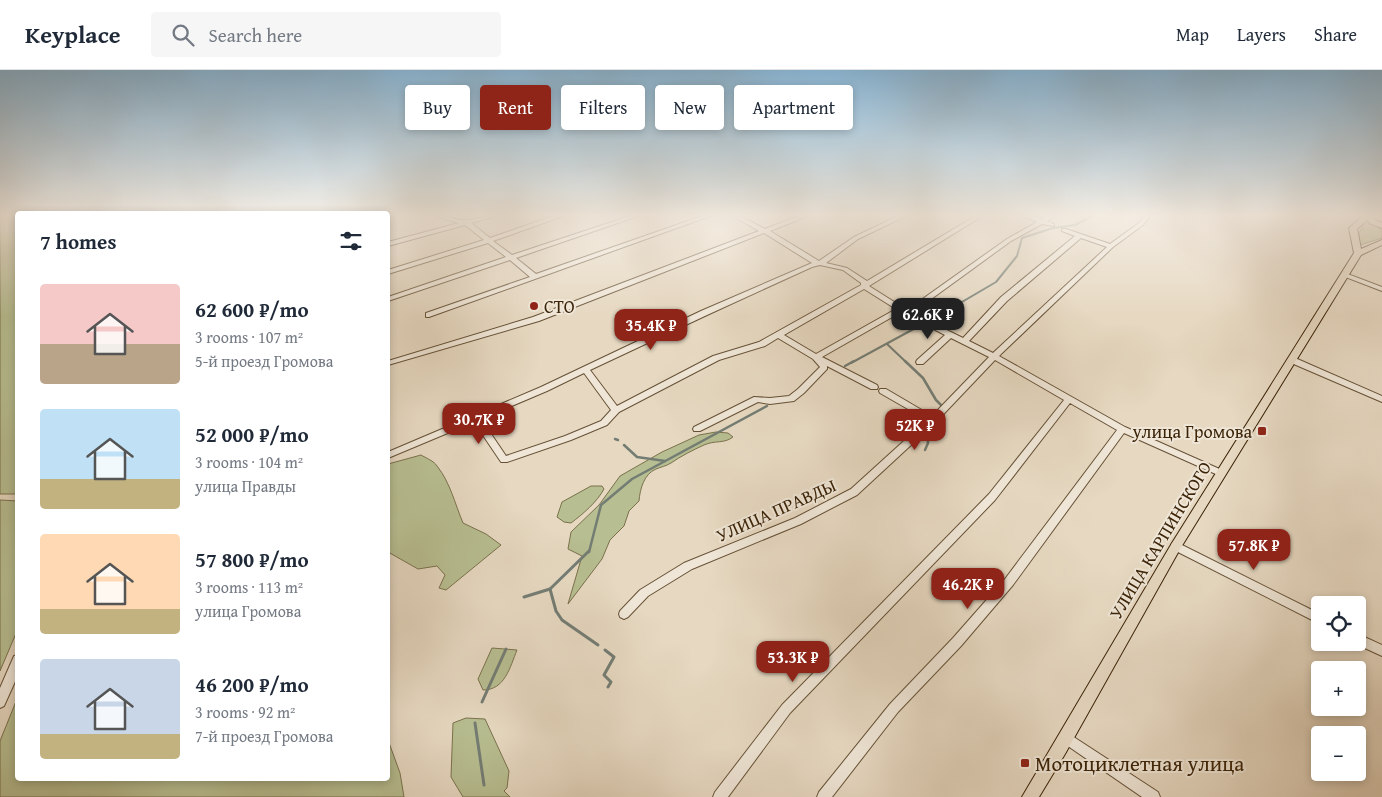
<!DOCTYPE html>
<html lang="en">
<head>
<meta charset="utf-8">
<style>
  body { margin:0; font-family:"Gentium Book Plus",serif; background:#f6f6f7; color:#1f2937; height:100vh; display:flex; flex-direction:column; font-size:19px; white-space:nowrap }
  * { box-sizing:border-box; margin:0 }
  p { font-size:16px; color:#747a83 }
  .icon { flex:none; width:28px; height:28px; fill:none; stroke:currentColor; stroke-width:2; stroke-linecap:round; stroke-linejoin:round }
  .map { position:relative; flex:1; overflow:hidden }
  .panel { position:absolute; left:15px; top:141px; width:375px; height:570px; display:flex; flex-direction:column; background:#fff; border-radius:5px; box-shadow:0 2px 8px #0003 }
  .panel>* { flex:none }
  .banner { position:absolute; left:405px; top:15px; width:475px; height:45px; display:flex; gap:10px }
  .buttons { position:absolute; left:1311px; top:526px; display:grid; gap:10px }
  .buttons a { display:grid; place-items:center; width:55px; height:55px; border-radius:5px; background:#fff; box-shadow:0 2px 8px #0003; font-size:25px }
  .price { position:absolute; translate:-50% -42px; padding:0 11px; border-radius:10px; background:#8f2418; color:#fff; font-size:16px; line-height:32px; filter:drop-shadow(0 1px 2px #0008) }
  .price::after { content:''; position:absolute; left:50%; top:30px; width:15px; height:11px; margin-left:-8px; background:inherit; clip-path:polygon(0 0,100% 0,50% 100%) }
  .price.current { background:#222; color:#fff }
  ul { padding:0; list-style:none }
  li { display:flex; align-items:center; gap:15px; height:125px; padding:0 25px }
  li span { display:grid; place-items:center; flex:none; width:140px; height:100px; border-radius:5px; color:#555 }
  li>.icon { margin-inline-start:auto }
  span .icon { width:60px; height:60px; fill:#fffc; stroke-width:1 }
  li b { font-size:21px }
  h2 { display:flex; justify-content:space-between; align-items:center; height:60px; padding:0 25px; font-size:21px }
  .pill { padding:0 18px; border-radius:5px; background:#fff; box-shadow:0 2px 8px #0003; font-size:18px; line-height:45px }
  .pill.current { background:#8f2418; color:#fff }
  header { display:flex; align-items:center; gap:30px; box-sizing:border-box; height:70px; padding:0 25px; background:#fff; border-bottom:1px solid #e0e1e3 }
  header strong { font-size:24px }
  nav { display:flex; gap:28px; margin-inline-start:auto; font-size:18px }
  .search { width:350px; height:45px; background:#f6f6f7; display:flex; align-items:center; gap:12px; box-sizing:border-box; padding:0 18px; border-radius:5px; color:#747a83; font-size:19px }
  .map>svg:first-child { display:block }
  .green { fill:#b7be91; stroke:#7a714c }
  .lines { fill:none; stroke-linecap:round; stroke-linejoin:round }
  .stream-far2 { stroke:#747d74; stroke-width:2 }
  .stream-far1 { stroke:#747d74; stroke-width:2.5 }
  .stream { stroke:#747d74; stroke-width:3 }
  .minor-casing { stroke:#665136; stroke-width:2 }
  .major-casing { stroke:#3c2408; stroke-width:2 }
  .minor { fill:#efe6d7; fill-rule:evenodd }
  .major { fill:#e6d8c1; fill-rule:evenodd }
  .poi-dot { fill:#8f2418; stroke:#efe6d7; stroke-width:2 }
  .labels { text-anchor:middle; dominant-baseline:central; stroke-width:4; stroke-linejoin:round; paint-order:stroke }
  .poi-label { font-size:18px; fill:#3c2408; stroke:#efe6d7; text-anchor:start }
  .street-label { font-size:18px; fill:#3c2408; stroke:#efe6d7 }
  .near-poi-label { font-size:21px; fill:#3c2408; stroke:#efe6d7; text-anchor:start }
</style>
</head>
<body>
<header>
<strong>Keyplace</strong>
<div class="search"><svg class="icon" aria-label="search" viewBox="0 0 24 24"><circle cx="10" cy="10" r="6"/><path d="M15 15l6 6"/></svg>Search here</div>
<nav><a>Map</a><a>Layers</a><a>Share</a></nav>
</header>
<div class="map">
<svg width="1382" height="727" viewBox="0 0 1382 727">
  <rect width="100%" height="100%" fill="#e6d8c1"/>
  <filter id="stains"><feTurbulence type="fractalNoise" baseFrequency=".004" numOctaves="4"/><feColorMatrix values="0 0 0 0 .2 0 0 0 0 .09 0 0 0 0 .02 0 0 0 .5 -.17"/></filter>
  <radialGradient id="worn" r=".72"><stop offset=".6" stop-color="#630" stop-opacity="0"/><stop offset="1" stop-color="#630" stop-opacity=".3"/></radialGradient>
  <g class="green">
    <rect x="0" y="145" width="17" height="279"/>
    <polygon points="1366,150 1382,160 1382,168 1360,175 1359,163"/>
    <path d="M716,362L728,363L733,367C724,374 715,370 704,375C693,380 681,386 671,393C666,396 661,397 656,399C644,404 640,419 639,431L629,441L624,456L610,470L602,489L568,534L582,486L568,479L571,462L599,435L620,406L662,382L699,365Z"/>
    <path d="M421,385C426,388 434,391 437,396C450,412 455,434 463,453L486,464L501,475L446,520L439,518L445,505L437,496L418,499L388,482V394Z"/>
    <path d="M591,416H602L604,419C597,432 583,444 571,453L564,452L557,447L562,432Z"/>
    <polygon points="0,430 18,431 17,561 0,601"/>
    <path d="M492,578L517,580C510,597 505,620 483,620L478,609Z"/>
    <polygon points="17,629 18,709 388,709 388,670 400,703 404,727 0,727 0,671"/>
    <polygon points="466,648 485,649 509,701 507,718 504,721 510,727 463,727 451,707 453,653"/>
  </g>
  <g class="lines">
    <g class="stream-far2">
      <polyline points="933,249 996,212 1017,186 1022,168 1053,158 1075,155 1094,145"/>
      <polyline points="887,274 907,293"/>
      <polyline points="851,293 921,255"/>
    </g>
    <g class="stream-far1">
      <polyline points="905,291 923,308 936,330 943,337"/>
      <polyline points="845,296 854,291"/>
      <polyline points="615,369 618,370"/>
      <polyline points="624,375 637,387 665,391"/>
      <polyline points="925,380 928,373 928,364"/>
      <polyline points="589,482 601,435 632,409 767,336"/>
    </g>
    <g class="stream">
      <polyline points="589,481 550,519 556,541 562,550 598,575"/>
      <polyline points="524,527 550,519"/>
      <polyline points="605,580 614,587 604,605 611,612 608,617"/>
      <polyline points="482,632 506,579"/>
      <polyline points="475,653 484,715"/>
    </g>
    <defs>
      <g id="minor">
        <path d="M432,145C443,144 453,150 464,150C474,151 486,145 497,145L496,146L471,153L490,168L556,145H564L563,146L493,171L512,185L633,145H641L516,188L536,204L705,145H713L429,247H426V243L530,207L510,190L388,231V227L506,187L488,173L388,204V200L484,170L465,155L388,176V172L459,153Z"/>
        <path d="M731,145H738L765,159L801,145H809L808,146L770,161L819,191L854,167L900,145H907L906,146L858,169L826,193L847,198L867,211L977,145H984L869,216L907,240L1007,169L1037,152L1023,146L1022,145H1030L1041,149L1049,145H1056L1047,151L1054,154V156L1042,154L1011,171L912,243L963,268L1001,227L1075,166L1062,161V159H1066L1110,174L1139,153L1145,145H1151L1143,155L1113,177L999,286L1125,357L1224,401L1226,403L1224,405H1218L1124,363L1013,515L961,576L898,642L832,727H817L819,722L890,634L953,568L1005,509L1117,360L1070,333L995,430L790,643L728,727H713L715,722L782,635L989,424L1064,330L995,290L936,352L857,425L801,454L692,499L648,526L628,547L624,549L620,547L619,544L620,541L640,520L684,493L795,448L851,419L927,350L880,323L879,321L880,319H886L932,346L989,287L951,268L923,294H917L916,292L917,290L945,265L901,242L822,287L877,315L878,317L877,319H871L827,296V299L804,323L794,331L770,334L758,332L700,361H694L693,359L694,357L754,327L770,328L789,326L798,319L820,297L813,289L778,268L765,276L719,290L619,342L607,355L571,370L507,392H501L474,352L388,388V382L541,317L701,241L812,193L764,163L539,251L388,295V291L533,247L759,161ZM1081,168L1107,177L993,283L969,271L1007,231ZM820,195L843,200L861,213V215L759,272L713,286L617,336L590,300L707,245L812,197ZM864,219L896,239L816,284L784,265ZM584,303L611,340L601,351L565,366L506,386L481,349L547,321Z"/>
        <polygon points="1345,203 1382,217 1382,221 1343,206 1343,204"/>
        <polygon points="1289,288 1295,288 1382,326 1382,332 1289,292 1288,290"/>
        <polygon points="1176,472 1320,544 1320,554 1172,479 1171,476 1172,473"/>
        <polygon points="1358,564 1382,575 1382,586 1354,573 1358,572"/>
        <polygon points="18,585 18,605 4,636 0,638 0,618 14,586"/>
        <polygon points="1066,662 1158,722 1160,727 1142,727 1062,672 1060,668 1062,664"/>
      </g>
      <polygon id="major" points="1364,145 1372,145 1375,150 1382,153 1382,158 1369,153 1368,149 1357,159 1361,179 1382,170 1382,175 1361,185 1180,479 1065,684 1039,727 1022,727 1172,473 1354,183 1349,158"/>
    </defs>
    <use href="#minor" class="minor-casing"/>
    <use href="#major" class="major-casing"/>
    <use href="#minor" class="minor"/>
    <use href="#major" class="major"/>
  </g>
  <linearGradient id="sky" x2="0" y2="1"><stop stop-color="#88b6d6"/><stop offset="0.59" stop-color="#f4ede3"/><stop offset="1" stop-color="#f4ede3" stop-opacity="0"/></linearGradient>
  <rect width="1382" height="246" fill="url(#sky)"/>
  <g class="poi-dot">
    <circle cx="534" cy="236" r="5"/>
    <rect x="1257" y="356" width="10" height="10" rx="2.5"/>
    <rect x="1020" y="688" width="10" height="10" rx="2.5"/>
  </g>
  <g class="labels">
    <g class="poi-label">
      <text x="544" y="236">СТО</text>
      <text x="1252" y="361" text-anchor="end">улица Громова</text>
    </g>
    <g class="street-label">
      <text transform="translate(776 440) rotate(-24)">УЛИЦА ПРАВДЫ</text>
      <text transform="translate(1160 470) rotate(-59)">УЛИЦА КАРПИНСКОГО</text>
    </g>
    <g class="near-poi-label">
      <text x="1035" y="693">Мотоциклетная улица</text>
    </g>
  </g>
  <rect width="100%" height="100%" filter="url(#stains)"/>
  <rect width="100%" height="100%" fill="url(#worn)"/>
</svg>
<div class="buttons">
<a><svg class="icon" aria-label="locate" viewBox="0 0 24 24"><circle cx="12" cy="12" r="6"/><path d="M12 2v4M12 18v4M2 12h4M18 12h4"/></svg></a>
<a>+</a>
<a>−</a>
</div>
<b class="price current" style="left:928px;top:270px">62.6K ₽</b>
<b class="price" style="left:651px;top:281px">35.4K ₽</b>
<b class="price" style="left:479px;top:375px">30.7K ₽</b>
<b class="price" style="left:915px;top:381px">52K ₽</b>
<b class="price" style="left:1254px;top:501px">57.8K ₽</b>
<b class="price" style="left:968px;top:540px">46.2K ₽</b>
<b class="price" style="left:793px;top:613px">53.3K ₽</b>
<div class="banner">
<a class="pill">Buy</a>
<a class="pill current">Rent</a>
<a class="pill">Filters</a>
<a class="pill">New</a>
<a class="pill">Apartment</a>
</div>
<section class="panel">
<h2>7 homes<svg class="icon" aria-label="filters" viewBox="0 0 24 24"><path d="M4 7h16M4 17h16"/><circle cx="9" cy="7" r="2"/><circle cx="15" cy="17" r="2"/></svg></h2>
<ul>
<li><span style="background:linear-gradient(#f6c9c9 60%,#b9a48a 0)"><svg class="icon" aria-label="home" viewBox="0 0 24 24"><path d="M3 11l9-7 9 7M6 9v11h12V9"/></svg></span><div><b>62 600 ₽/mo</b><p>3 rooms · 107 m²</p><p>5-й проезд Громова</p></div></li>
<li><span style="background:linear-gradient(#bfe0f5 70%,#c2b280 0)"><svg class="icon" aria-label="home" viewBox="0 0 24 24"><path d="M3 11l9-7 9 7M6 9v11h12V9"/></svg></span><div><b>52 000 ₽/mo</b><p>3 rooms · 104 m²</p><p>улица Правды</p></div></li>
<li><span style="background:linear-gradient(#ffd9b3 75%,#c2b280 0)"><svg class="icon" aria-label="home" viewBox="0 0 24 24"><path d="M3 11l9-7 9 7M6 9v11h12V9"/></svg></span><div><b>57 800 ₽/mo</b><p>3 rooms · 113 m²</p><p>улица Громова</p></div></li>
<li><span style="background:linear-gradient(#c9d6e8 75%,#c2b280 0)"><svg class="icon" aria-label="home" viewBox="0 0 24 24"><path d="M3 11l9-7 9 7M6 9v11h12V9"/></svg></span><div><b>46 200 ₽/mo</b><p>3 rooms · 92 m²</p><p>7-й проезд Громова</p></div></li>
</ul>
</section>
</div>
</body>
</html>
